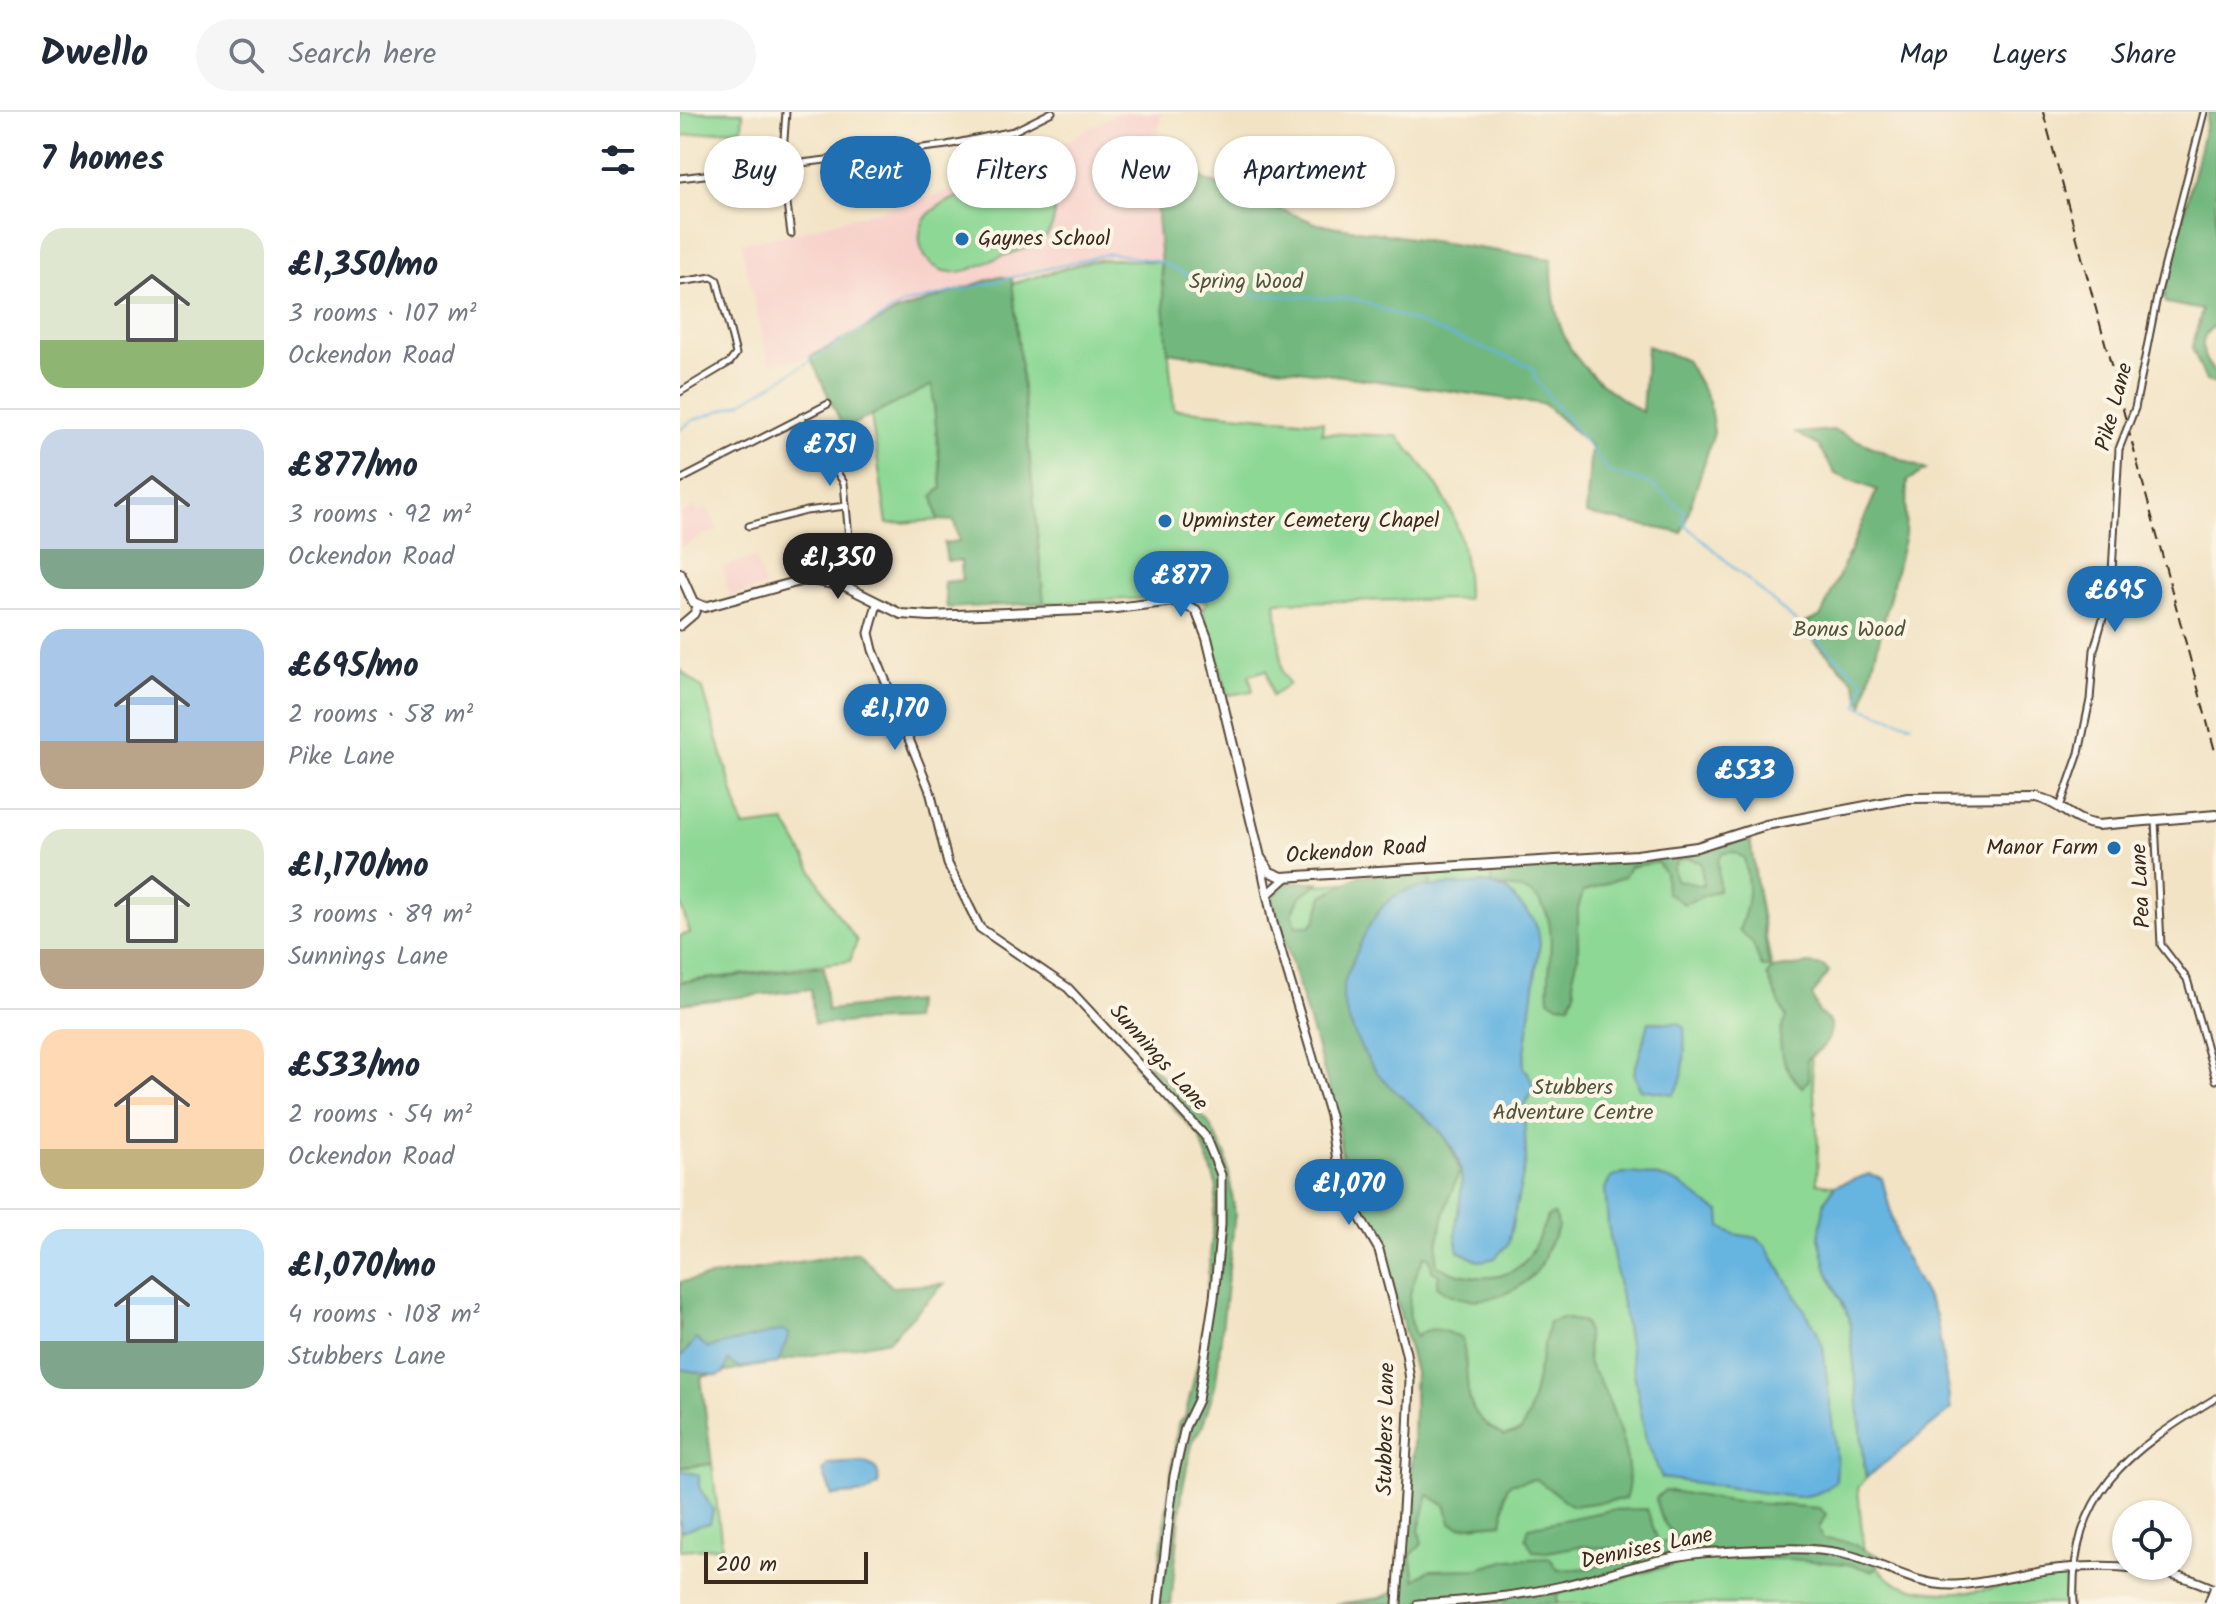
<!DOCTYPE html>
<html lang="en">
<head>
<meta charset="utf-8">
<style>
  body { margin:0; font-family:Kalam,sans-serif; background:#f6f6f7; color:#1f2937; height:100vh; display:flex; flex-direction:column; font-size:30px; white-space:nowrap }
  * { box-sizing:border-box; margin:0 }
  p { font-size:26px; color:#747a83 }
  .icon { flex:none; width:44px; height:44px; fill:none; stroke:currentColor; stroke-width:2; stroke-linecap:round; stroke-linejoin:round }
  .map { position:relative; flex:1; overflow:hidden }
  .details { display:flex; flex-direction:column; background:#fff; width:680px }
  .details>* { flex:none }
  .guide { position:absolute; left:24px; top:24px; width:760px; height:72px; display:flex; gap:16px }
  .tools { position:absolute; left:1432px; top:1388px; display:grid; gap:16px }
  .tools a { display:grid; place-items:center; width:80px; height:80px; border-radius:50%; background:#fff; box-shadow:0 2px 6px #0004; font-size:40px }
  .scale { position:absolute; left:24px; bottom:20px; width:164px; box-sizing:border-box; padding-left:8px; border:4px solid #3b2a1e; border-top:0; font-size:22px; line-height:28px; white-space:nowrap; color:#3b2a1e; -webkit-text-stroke:6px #fcf5e5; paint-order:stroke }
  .price { position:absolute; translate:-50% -68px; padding:0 18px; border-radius:28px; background:#1f6fb2; color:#fff; font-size:26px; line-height:52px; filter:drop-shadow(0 2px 4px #0008) }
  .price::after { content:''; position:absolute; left:50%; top:48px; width:24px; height:18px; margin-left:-12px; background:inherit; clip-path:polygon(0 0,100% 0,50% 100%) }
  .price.active { background:#222; color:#fff }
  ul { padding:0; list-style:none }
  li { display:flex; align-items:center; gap:24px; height:200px; padding:0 40px }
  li+li { border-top:2px solid #e0e1e3 }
  li span { display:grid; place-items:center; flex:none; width:224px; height:160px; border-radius:24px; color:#555 }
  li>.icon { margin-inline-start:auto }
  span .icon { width:96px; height:96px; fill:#fffc; stroke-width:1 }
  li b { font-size:34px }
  h2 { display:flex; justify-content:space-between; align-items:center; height:96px; padding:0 40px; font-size:34px }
  .tag { padding:0 28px; border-radius:36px; background:#fff; box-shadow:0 2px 6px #0004; font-size:28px; line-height:72px }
  .tag.active { background:#1f6fb2; color:#fff }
  header { display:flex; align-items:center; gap:48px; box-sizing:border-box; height:112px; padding:0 40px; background:#fff; border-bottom:2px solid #e0e1e3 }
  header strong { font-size:38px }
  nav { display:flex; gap:44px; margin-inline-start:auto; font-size:28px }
  .search { width:560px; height:72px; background:#f6f6f7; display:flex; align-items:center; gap:20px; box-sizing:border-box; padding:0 28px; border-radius:44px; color:#747a83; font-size:30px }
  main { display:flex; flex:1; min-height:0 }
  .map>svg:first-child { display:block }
  .built { fill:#f7d0ca }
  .green { fill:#8ed895; stroke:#64815a; stroke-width:2 }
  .forest { fill:#72b87e; stroke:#56714e; stroke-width:2; fill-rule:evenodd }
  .water { fill:#66b4e0; stroke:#506f7f; stroke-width:2 }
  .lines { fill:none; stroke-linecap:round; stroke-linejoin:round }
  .stream { stroke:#66b4e0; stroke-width:2 }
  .minor-casing { stroke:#564637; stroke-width:9 }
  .tertiary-casing { stroke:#564637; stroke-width:11 }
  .secondary-casing { stroke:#564637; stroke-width:12 }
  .minor { stroke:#fff; stroke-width:5 }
  .tertiary { stroke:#fff; stroke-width:7 }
  .secondary { stroke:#fff; stroke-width:8 }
  .rail { stroke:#3b2a1e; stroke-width:2; stroke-dasharray:12 6; stroke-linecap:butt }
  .minor-bridge-casing { stroke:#564637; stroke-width:9; stroke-linecap:butt }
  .motorway-bridge-casing { stroke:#564637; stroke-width:14; stroke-linecap:butt }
  .minor-bridge { stroke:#fff; stroke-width:5 }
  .motorway-bridge { stroke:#fff; stroke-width:10 }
  .poi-dot { fill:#1f6fb2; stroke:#fcf5e5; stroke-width:3 }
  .labels { text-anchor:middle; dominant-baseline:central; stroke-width:8; stroke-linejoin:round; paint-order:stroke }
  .poi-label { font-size:22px; fill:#3b2a1e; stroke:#fcf5e5; text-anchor:start }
  .park-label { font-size:22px; fill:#50563c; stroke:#fcf5e5 }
  .street-label { font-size:22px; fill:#3b2a1e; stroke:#fcf5e5 }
</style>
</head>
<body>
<header>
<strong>Dwello</strong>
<div class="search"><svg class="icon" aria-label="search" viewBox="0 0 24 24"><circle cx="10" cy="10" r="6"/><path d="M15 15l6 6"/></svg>Search here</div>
<nav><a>Map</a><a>Layers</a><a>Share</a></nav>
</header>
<main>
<section class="details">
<h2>7 homes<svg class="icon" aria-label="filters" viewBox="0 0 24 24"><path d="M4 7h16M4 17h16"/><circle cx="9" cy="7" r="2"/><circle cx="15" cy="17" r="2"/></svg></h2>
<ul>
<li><span style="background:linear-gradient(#dfe7d0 70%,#8fb573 0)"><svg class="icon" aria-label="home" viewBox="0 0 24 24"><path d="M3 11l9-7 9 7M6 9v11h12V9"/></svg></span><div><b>£1,350/mo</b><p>3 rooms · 107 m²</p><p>Ockendon Road</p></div></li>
<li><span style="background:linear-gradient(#c9d6e8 75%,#7fa58c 0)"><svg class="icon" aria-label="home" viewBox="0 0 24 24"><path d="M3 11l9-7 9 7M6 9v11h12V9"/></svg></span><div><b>£877/mo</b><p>3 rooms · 92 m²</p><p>Ockendon Road</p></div></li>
<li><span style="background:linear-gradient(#a9c7e8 70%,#b9a48a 0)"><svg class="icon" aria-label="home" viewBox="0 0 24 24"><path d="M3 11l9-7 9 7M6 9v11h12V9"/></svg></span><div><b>£695/mo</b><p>2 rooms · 58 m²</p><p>Pike Lane</p></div></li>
<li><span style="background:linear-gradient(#dfe7d0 75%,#b9a48a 0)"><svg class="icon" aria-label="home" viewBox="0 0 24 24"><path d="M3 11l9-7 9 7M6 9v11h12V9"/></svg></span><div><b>£1,170/mo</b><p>3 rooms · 89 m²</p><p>Sunnings Lane</p></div></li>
<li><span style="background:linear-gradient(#ffd9b3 75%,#c2b280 0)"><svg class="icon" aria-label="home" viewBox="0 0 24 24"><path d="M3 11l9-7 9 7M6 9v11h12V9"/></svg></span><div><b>£533/mo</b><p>2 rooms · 54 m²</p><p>Ockendon Road</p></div></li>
<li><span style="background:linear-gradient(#bfe0f5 70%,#7fa58c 0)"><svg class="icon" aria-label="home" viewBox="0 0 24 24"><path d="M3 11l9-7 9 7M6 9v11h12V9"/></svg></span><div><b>£1,070/mo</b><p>4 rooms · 108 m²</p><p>Stubbers Lane</p></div></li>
</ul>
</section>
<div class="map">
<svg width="1536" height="1492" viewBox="0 0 1536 1492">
  <rect width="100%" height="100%" fill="#fcf5e5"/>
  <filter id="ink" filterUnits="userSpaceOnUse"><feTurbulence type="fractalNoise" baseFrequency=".0125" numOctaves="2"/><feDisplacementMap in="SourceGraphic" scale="16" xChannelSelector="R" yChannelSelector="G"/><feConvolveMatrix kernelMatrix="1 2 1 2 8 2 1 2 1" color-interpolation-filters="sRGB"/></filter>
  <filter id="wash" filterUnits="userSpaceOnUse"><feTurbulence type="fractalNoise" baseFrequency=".006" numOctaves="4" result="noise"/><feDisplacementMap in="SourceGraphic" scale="32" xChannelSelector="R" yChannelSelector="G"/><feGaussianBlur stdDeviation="1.8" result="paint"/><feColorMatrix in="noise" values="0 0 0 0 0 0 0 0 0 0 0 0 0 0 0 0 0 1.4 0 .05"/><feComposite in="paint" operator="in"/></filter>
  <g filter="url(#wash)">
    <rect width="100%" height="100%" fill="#f2e3c5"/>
    <g class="built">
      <polygon points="438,0 481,0 473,53 480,150 432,144 328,167 216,200 130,245 89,252 61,131 111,122 327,64"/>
      <polygon points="14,394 19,400 27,395 38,420 25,422 0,436 0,403"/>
      <polygon points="75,445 85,475 50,485 42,455"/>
    </g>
    <g class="green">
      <polygon points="0,0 63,0 62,16 0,24"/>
      <path d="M337,66C371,67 386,102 364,127C350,136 334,140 318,146C304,151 286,162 271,160C241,158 229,120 251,100C267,86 316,70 337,66Z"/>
      <path d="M433,147L480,150L494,297L643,310L642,321L717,324C766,377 787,414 787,487L596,490L602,559L609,572L592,584L587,558L569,563L573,579L548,583L522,497L528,489L492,485L364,491L332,172L410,149Z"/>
      <polygon points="252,272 262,376 253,384 258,408 207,412 191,304"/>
      <polygon points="0,558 23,577 63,715 105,710 154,797 177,829 170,849 0,870 0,824 10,821 0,791"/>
      <path d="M1068,728L1092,857L1131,944L1138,1032L1137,1071L1155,1074L1145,1088L1147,1159L1169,1205L1186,1366L1178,1376L1184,1441C1193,1450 1204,1465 1216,1471C1270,1492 1333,1472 1388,1460V1492H877V1470L720,1475L733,1340L735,1260L700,1123L665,1067L656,999L595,791L614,775L1015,742Z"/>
      <polygon points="32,1352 42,1435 0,1438 0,1356"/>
    </g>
    <g class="forest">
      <path d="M1529,0H1536V213C1517,223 1520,248 1536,261V272L1526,269L1512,236L1522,198L1486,191L1484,180Z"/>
      <path d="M476,31L526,68L638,112L872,147C871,227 895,259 962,300L967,234L1006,248L1029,289L1034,320L1002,421L906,402L911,334L864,292L488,240L473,53Z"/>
      <polygon points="319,164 332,167 364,491 267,496 264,470 282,468 281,449 267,449 264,431 279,429 274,409 258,408 253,383 262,376 252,273 164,317 130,245 216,200"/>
      <polygon points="1153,318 1246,358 1227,369 1225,423 1183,594 1174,569 1119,514 1141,504 1197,378 1155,362 1139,334 1116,321"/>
      <path d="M1070,727L1089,855H1082L1072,830L1059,818C1070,791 1070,774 1064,746L1054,740L1043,741L1038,748L1039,778L1004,792L986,780L985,761L977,750L950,755L944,765L903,780L898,796V845L893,865L895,880L889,893L877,892L869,887C865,855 885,801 848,780C840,776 821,774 811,772L812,755C898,756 987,749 1070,727ZM1009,746L1021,751L1023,774L996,768L993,756L998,748Z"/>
      <path d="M745,760L752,770L747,776L726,778L668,904C687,963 769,1004 780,1060C769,1080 754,1132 757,1154C784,1166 822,1174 845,1149C855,1138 861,1118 868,1104L874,1102C883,1118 874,1121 868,1135C865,1141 865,1147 861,1153C840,1185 789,1201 757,1174L759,1163L752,1159L750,1146L745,1144C730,1170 723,1196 736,1225C751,1211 765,1219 782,1226C793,1273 775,1298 824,1324L841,1319L849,1302L869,1210L882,1206L904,1210C911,1227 905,1238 909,1252C911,1257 916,1263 919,1268C933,1295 958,1358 945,1387L892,1394L856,1367L829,1372C822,1382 826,1398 822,1411L779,1415L771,1411L765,1393L748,1383L739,1418L742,1432L731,1443L735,1468L749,1458L797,1457L828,1448L870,1446L878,1458L911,1456L923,1452L940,1437L900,1434L867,1440L853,1439L846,1426L849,1415L931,1398L967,1397L977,1426L973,1430H1001C987,1416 978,1407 976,1386L985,1378L1049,1389L1139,1396L1146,1402L1139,1416L1143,1427L1166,1429L1205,1447L1193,1459L1167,1452L1110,1447L1026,1445L877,1482V1492H656L701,1486L720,1476L733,1340L735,1260L700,1123L665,1067L656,999L592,786L608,770H639L620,785L612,802L616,814H630L636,808L643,784L679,764Z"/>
      <path d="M1128,852L1143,854L1149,860L1132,884L1139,901L1151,911C1151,934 1141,935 1127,948L1129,968L1122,975C1103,957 1093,929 1106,906L1087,863L1092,857Z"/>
      <polygon points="144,855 147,898 235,889 233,908 134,912 131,877 0,892 0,870"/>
      <polygon points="454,953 471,954 528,1010 546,1043 555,1102 536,1270 523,1313 513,1328 503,1374 491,1492 474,1492 498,1312 505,1305 521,1237 537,1075 520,1025"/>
      <polygon points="178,1140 212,1175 264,1172 209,1228 21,1265 32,1352 0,1355 0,1170"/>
    </g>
    <g class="water">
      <path d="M806,771L826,777L854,808L858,819L860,830L843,956L848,960L854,977L844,993L846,1049L828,1132L815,1146L806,1148L798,1149L778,1139C770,1109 789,1078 778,1048C764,1009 720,991 696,959C686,946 676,927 670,911C667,903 662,890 663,881C663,867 673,849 679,835C708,763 738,777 806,771Z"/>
      <path d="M969,910L999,911L1004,916C1005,932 1006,972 993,982L960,977L954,961Z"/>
      <path d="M943,1061C964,1061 990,1065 1007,1077C1019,1085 1027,1094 1040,1100L1041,1115L1054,1122L1077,1126L1086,1134L1136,1217L1143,1235L1157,1349L1156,1369C1142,1382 1132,1384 1114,1385L982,1366L966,1328L928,1113L925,1076L931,1066Z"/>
      <polygon points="1189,1062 1202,1066 1219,1133 1256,1203 1271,1298 1186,1366 1169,1205 1147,1159 1139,1125 1145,1088 1155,1074"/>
      <polygon points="104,1218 109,1222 98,1251 59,1256 48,1249 44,1261 38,1264 0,1257 0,1246 16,1227 28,1236"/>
      <path d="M183,1350C197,1355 200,1358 198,1373L186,1381L152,1384L143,1359L148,1352Z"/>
      <polygon points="0,1358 19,1363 19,1375 33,1398 30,1411 0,1419"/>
    </g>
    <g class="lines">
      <polyline class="stream" points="0,318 11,309 62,291 223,192 431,141 480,150 503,161 573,183 676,187 852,255 857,269 929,360 971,372 1005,400 1004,412 1184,569 1178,594 1232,613"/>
    </g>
  </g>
  <g filter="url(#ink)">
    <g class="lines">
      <defs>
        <g id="minor">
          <polyline points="106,0 102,54 111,122"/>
          <polyline points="0,66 267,33 334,19 372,0"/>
          <polyline points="0,170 32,165 37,168 56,242 50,250 0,280"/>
          <polyline points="1455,296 1478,180 1524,0"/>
          <polyline points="121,305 164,371 171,448"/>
          <polyline points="0,368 148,292"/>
          <polyline points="69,414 126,399 166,394"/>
          <polyline points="1380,695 1399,641 1410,588 1414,538 1431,478 1439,337"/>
          <polyline points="1475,708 1481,833 1507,867 1536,968"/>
          <path d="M1394,1492C1389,1380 1449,1339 1536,1286"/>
        </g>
        <g id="tertiary">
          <polyline points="197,492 189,521 193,538 250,679 268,752 300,816 388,876 525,1024 541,1063 541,1113 534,1186 518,1288 505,1315 494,1364 479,1492"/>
          <polyline points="0,514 14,502 18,493"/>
          <polyline points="580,747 593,811 650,1004 661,1073 699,1138 726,1241 730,1268 728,1320 717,1492"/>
          <polyline points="587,783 606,766"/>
          <path d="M738,1492C786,1489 834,1485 882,1474C932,1462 985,1442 1036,1440C1076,1438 1125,1433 1164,1442C1202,1450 1232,1474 1274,1473C1309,1472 1341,1460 1375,1457C1428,1451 1488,1454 1536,1478"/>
        </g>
        <path id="secondary" d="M0,461L13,490L25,495L127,467L165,474L221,502L250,504L427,497L494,489L516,498L527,526L580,745L590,760L602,765L957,743L1017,735L1086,713L1228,686L1356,685C1382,691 1390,709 1418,713L1536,703"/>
      </defs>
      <use href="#minor" class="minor-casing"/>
      <use href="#tertiary" class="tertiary-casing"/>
      <use href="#secondary" class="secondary-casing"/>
      <use href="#minor" class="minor"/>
      <use href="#tertiary" class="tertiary"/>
      <use href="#secondary" class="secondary"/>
      <polyline class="rail" points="1363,0 1536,643"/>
      <defs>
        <polyline id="minor-bridge" points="1439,337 1455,296"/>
        <polyline id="motorway-bridge" points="1530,1492 1536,1476"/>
      </defs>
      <use href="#minor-bridge" class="minor-bridge-casing"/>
      <use href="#motorway-bridge" class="motorway-bridge-casing"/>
      <use href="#minor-bridge" class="minor-bridge"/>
      <use href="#motorway-bridge" class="motorway-bridge"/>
    </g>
  </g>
  <g class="poi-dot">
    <circle cx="282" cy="127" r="8"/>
    <circle cx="485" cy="409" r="8"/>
    <circle cx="1434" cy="736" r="8"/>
  </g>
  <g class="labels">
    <g class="poi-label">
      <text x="298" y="127">Gaynes School</text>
      <text x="501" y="409">Upminster Cemetery Chapel</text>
      <text x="1418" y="736" text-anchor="end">Manor Farm</text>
    </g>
    <g class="park-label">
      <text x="566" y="170">Spring Wood</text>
      <text x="1169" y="518">Bonus Wood</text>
      <text x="893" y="976">Stubbers<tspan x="893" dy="25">Adventure Centre</tspan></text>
    </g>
    <g class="street-label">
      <text transform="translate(1435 295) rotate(-75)">Pike Lane</text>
      <text transform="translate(676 740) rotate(-4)">Ockendon Road</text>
      <text transform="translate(1462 774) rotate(-93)">Pea Lane</text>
      <text transform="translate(478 946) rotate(48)">Sunnings Lane</text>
      <text transform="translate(707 1317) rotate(-89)">Stubbers Lane</text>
      <text transform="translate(967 1437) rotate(-12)">Dennises Lane</text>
    </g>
  </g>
</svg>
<div class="tools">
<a><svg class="icon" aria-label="locate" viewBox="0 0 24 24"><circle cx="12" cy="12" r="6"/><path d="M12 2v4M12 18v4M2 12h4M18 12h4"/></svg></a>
</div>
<div class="scale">200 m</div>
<b class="price" style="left:150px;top:376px">£751</b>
<b class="price active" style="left:158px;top:489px">£1,350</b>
<b class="price" style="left:501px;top:507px">£877</b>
<b class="price" style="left:1435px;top:522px">£695</b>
<b class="price" style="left:215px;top:640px">£1,170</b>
<b class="price" style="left:1065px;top:702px">£533</b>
<b class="price" style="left:669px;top:1115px">£1,070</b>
<div class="guide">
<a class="tag">Buy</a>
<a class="tag active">Rent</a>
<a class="tag">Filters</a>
<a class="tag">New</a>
<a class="tag">Apartment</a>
</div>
</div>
</main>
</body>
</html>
